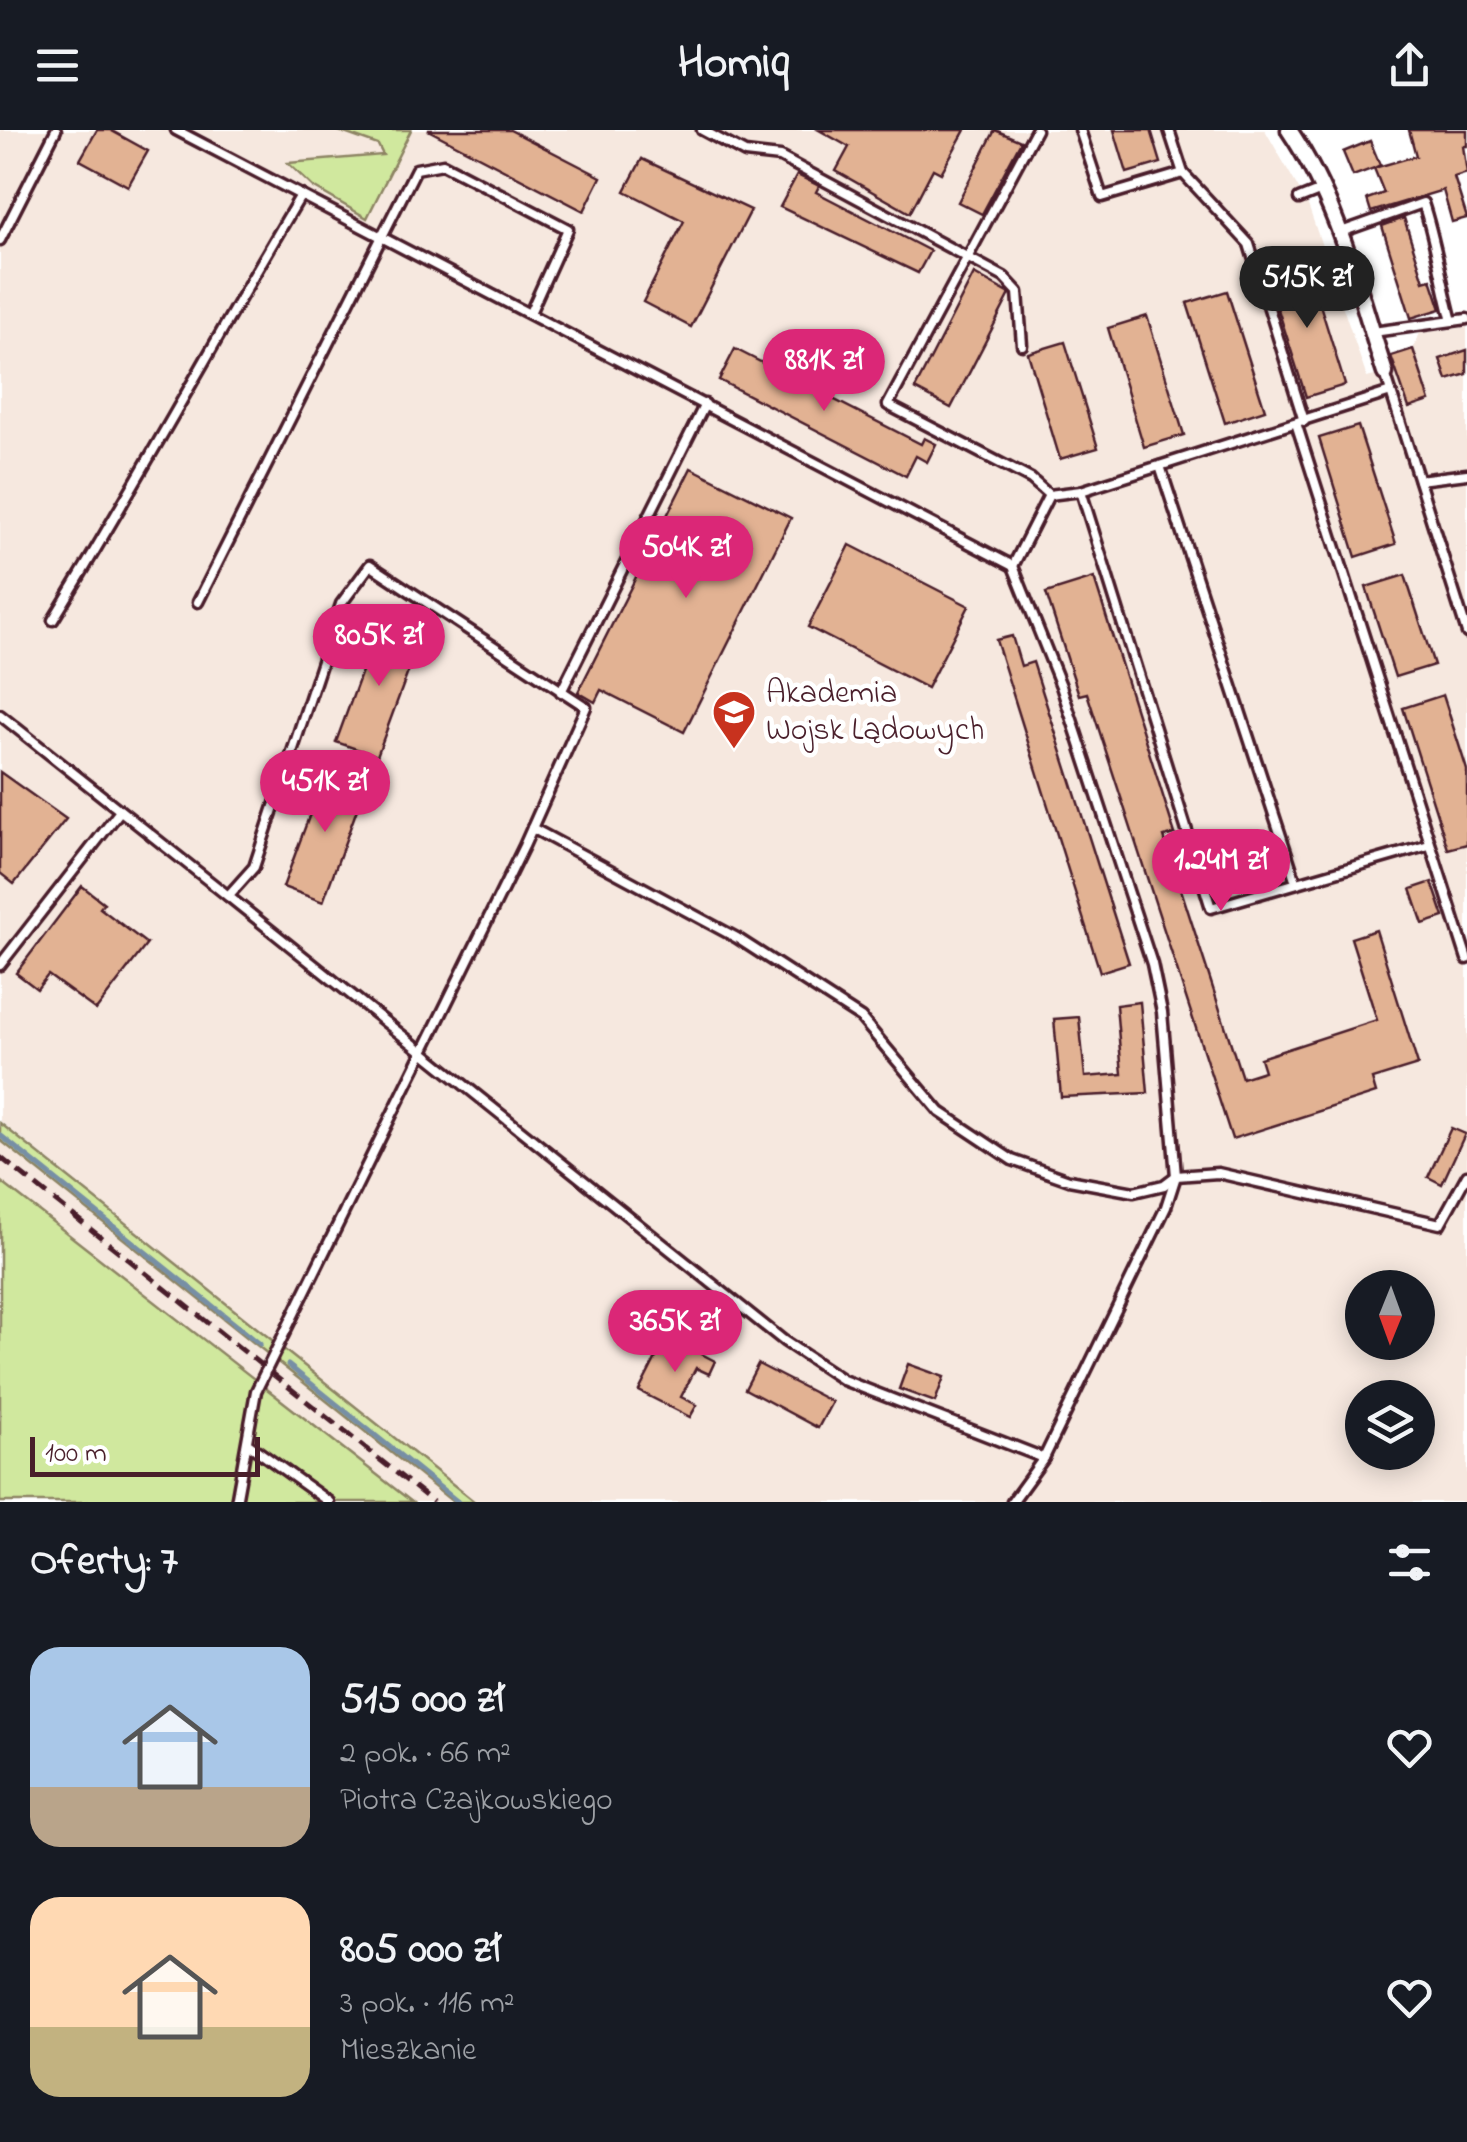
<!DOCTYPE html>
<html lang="pl">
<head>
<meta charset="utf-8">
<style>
  body { margin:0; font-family:"Indie Flower",sans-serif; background:#242831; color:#f1f3f6; height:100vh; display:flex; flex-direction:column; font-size:38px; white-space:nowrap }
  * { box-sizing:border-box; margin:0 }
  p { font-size:32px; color:#9ea1a6 }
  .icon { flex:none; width:55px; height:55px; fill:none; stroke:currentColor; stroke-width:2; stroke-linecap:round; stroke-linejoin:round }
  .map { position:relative; height:1372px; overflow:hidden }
  .panel { display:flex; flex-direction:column; background:#171b24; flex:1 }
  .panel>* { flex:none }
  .needle { width:65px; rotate:181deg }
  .buttons { position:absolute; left:1345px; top:1140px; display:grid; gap:20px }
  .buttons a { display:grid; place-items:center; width:90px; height:90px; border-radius:50%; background:#171b24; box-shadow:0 5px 25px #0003; font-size:50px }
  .scale { position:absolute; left:30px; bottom:25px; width:230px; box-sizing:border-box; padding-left:10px; border:5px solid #4a1f2b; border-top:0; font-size:28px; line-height:35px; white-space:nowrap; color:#4a1f2b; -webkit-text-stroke:8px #fff; paint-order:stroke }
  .price { position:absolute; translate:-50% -85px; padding:0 22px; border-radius:35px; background:#db2777; color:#fff; font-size:32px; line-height:65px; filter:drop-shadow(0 2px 5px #0008) }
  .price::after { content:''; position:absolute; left:50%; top:60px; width:30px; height:22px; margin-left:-15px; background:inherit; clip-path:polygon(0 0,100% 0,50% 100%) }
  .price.active { background:#222; color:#fff }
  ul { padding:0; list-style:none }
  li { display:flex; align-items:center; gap:30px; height:250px; padding:0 30px }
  li span { display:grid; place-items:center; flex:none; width:280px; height:200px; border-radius:30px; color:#555 }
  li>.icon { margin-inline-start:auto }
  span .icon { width:120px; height:120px; fill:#fffc; stroke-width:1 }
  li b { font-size:42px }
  h2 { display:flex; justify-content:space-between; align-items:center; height:120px; padding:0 30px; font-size:42px }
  header { display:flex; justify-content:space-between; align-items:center; height:130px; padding:0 30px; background:#171b24; font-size:45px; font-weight:700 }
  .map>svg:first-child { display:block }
  .built { fill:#f6e8df; fill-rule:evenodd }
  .green { fill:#d0e89e; stroke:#8d8464; stroke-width:2.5 }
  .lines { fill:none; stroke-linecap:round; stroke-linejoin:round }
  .stream { stroke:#778fa5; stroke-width:5 }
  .building { fill:#e2b293; stroke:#4a1f2b; stroke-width:2.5 }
  .service-casing { stroke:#4a1f2b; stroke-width:15 }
  .minor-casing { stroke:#4a1f2b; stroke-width:21 }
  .service { stroke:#fff; stroke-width:8 }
  .minor { stroke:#fff; stroke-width:14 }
  .rail { stroke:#4a1f2b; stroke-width:5; stroke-dasharray:15 8; stroke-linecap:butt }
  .labels { text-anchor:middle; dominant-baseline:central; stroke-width:9; stroke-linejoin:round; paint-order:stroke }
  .poi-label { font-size:32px; fill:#4a1f2b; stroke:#fff; text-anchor:start }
</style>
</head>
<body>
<header><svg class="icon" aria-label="menu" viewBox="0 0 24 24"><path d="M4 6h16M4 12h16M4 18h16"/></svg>Homiq<svg class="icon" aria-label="share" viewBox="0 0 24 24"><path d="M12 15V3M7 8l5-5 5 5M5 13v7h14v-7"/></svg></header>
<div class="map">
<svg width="1467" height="1372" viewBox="0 0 1467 1372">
  <rect width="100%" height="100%" fill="#fff"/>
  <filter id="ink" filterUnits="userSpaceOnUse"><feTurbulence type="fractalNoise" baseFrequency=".01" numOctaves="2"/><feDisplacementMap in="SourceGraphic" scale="20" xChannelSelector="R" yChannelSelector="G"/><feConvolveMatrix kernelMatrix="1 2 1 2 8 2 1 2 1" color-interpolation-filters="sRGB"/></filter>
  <g filter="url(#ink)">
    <g class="built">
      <path d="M0,0H1265L1308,75L1367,248L1393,241L1389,227L1413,219L1420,203L1467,197V1372H475L0,991ZM1362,1158H1418V1212H1362ZM1362,1268H1418V1322H1362Z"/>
      <polygon points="0,1010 453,1372 412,1372 0,1051"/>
    </g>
    <g class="green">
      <polygon points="336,0 411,0 367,88 313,57 288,33 383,25 378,15"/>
      <polygon points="0,993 475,1372 453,1372 0,1010"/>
      <polygon points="0,1051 412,1372 0,1372"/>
    </g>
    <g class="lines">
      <g class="stream">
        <polyline points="0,1005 260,1214"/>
        <polyline points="288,1235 458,1372"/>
      </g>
    </g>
    <g class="building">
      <polygon points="97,0 110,0 148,21 128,56 80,30"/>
      <polygon points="428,0 510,0 601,47 584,81"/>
      <polygon points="819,0 965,0 941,43 933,39 910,83 836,41 849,17"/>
      <polygon points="995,0 1021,11 982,84 958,72"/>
      <polygon points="1114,0 1151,0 1161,33 1127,43"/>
      <polygon points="1409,0 1467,0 1467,16 1463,16 1467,43 1454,47 1467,88 1452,92 1443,60 1371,82 1367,69 1384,63 1374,38 1353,46 1343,22 1370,11 1380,35 1374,38 1416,26"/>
      <polygon points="642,29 751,80 691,197 643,172 684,91 625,61"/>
      <polygon points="797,45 819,56 816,62 930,121 918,143 780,77"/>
      <polygon points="1404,88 1424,151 1431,149 1441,179 1411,188 1382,96"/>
      <polygon points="1308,136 1345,255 1306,267 1268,148"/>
      <polygon points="974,144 1010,164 951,278 915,259"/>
      <polygon points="1227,161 1265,280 1225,293 1187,173"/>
      <polygon points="1147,186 1184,305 1144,317 1108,198"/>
      <polygon points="1065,212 1098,318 1060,329 1028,223"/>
      <polygon points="735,219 921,314 924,308 936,314 927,332 916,326 906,346 719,250"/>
      <polygon points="1413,219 1430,271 1409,278 1391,226"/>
      <polygon points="1467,220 1467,244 1447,250 1440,229"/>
      <polygon points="1358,296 1396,414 1356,427 1319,308"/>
      <polygon points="691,338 791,388 684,602 601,560 595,572 578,562"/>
      <polygon points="850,415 969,476 927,558 808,497"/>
      <polygon points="1405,445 1434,535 1395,547 1366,457"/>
      <polygon points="1094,448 1175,704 1164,707 1242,948 1264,941 1260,928 1377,890 1351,808 1376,800 1418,935 1372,949 1376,963 1232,1009 1087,563 1079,565 1046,463"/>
      <polygon points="380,492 421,507 377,626 336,612"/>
      <polygon points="1012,506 1021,536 1033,532 1129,833 1100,842 996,510"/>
      <polygon points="1443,565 1467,640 1467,714 1448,719 1403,578"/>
      <polygon points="327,638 367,652 323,772 283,757"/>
      <polygon points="0,642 66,689 14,754 0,743"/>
      <polygon points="1432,752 1444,787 1423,794 1411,759"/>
      <polygon points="82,756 104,773 100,778 147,814 96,880 48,845 37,859 16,843"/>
      <polygon points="1140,872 1148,963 1061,967 1054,889 1079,887 1085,947 1122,944 1116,875"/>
      <polygon points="1451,998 1465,1004 1442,1054 1428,1047"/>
      <polygon points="667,1206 715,1231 709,1244 696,1238 681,1267 697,1275 690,1287 639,1261"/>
      <polygon points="758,1234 832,1272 818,1298 745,1259"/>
      <polygon points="908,1234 944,1247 935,1272 899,1259"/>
    </g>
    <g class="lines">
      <defs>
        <g id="service">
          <polyline points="176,0 1013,436 1049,365 1081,361 1391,262 1385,243"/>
          <polyline points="702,0 745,23 780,27 1004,147 1018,162 1022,215"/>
          <polyline points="1036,0 888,275 1031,349 1049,365"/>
          <polyline points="1080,0 1102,67 1183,43"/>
          <polyline points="1169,0 1183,43 1249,114 1304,291"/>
          <polyline points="1299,69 1324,59"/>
          <path d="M1341,102L1423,73C1436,112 1441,151 1452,191"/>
          <polyline points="0,110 56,0"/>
          <polyline points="1373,202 1467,189"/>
          <polyline points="1391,262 1467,503"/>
          <polyline points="1296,293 1467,829"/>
          <polyline points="1160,336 1296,752"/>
          <polyline points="1419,350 1467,344"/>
          <polyline points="1081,361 1211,778 1429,715"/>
          <polyline points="198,472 416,39 443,34 568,99 530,183"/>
          <path d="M53,490C139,350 217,206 301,65"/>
          <polyline points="561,562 705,274"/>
          <polyline points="0,585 228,766 254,737 341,474 370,435 586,577 524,716 256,1261 236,1372"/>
          <polyline points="532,698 737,808 861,888 940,982 1012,1030 1069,1050 1134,1062 1164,1055 1176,1046 1218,1043 1440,1094 1467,1045"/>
          <polyline points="228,766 784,1211 843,1250 1044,1328"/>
          <polyline points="0,835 120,681"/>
          <polyline points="248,1314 329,1372"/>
          <polyline points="1012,1372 1044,1328 1166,1077 1176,1046 1162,882 1152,834 1061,556 1013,436"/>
        </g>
        <path id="minor" d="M1289,0C1339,74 1358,159 1385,243"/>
      </defs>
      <use href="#service" class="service-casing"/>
      <use href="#minor" class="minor-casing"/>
      <use href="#service" class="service"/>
      <use href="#minor" class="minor"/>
      <polyline class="rail" points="0,1027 433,1372"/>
    </g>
  </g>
  <defs>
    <symbol id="university-pin" viewBox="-11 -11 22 30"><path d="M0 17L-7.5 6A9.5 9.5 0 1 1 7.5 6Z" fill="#c8321e" stroke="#fff"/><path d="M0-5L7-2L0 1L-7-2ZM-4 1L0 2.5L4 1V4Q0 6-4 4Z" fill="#fff"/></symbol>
  </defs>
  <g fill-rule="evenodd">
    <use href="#university-pin" x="709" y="557" width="50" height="68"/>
  </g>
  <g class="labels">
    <g class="poi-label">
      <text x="766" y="564">Akademia<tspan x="766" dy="37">Wojsk Lądowych</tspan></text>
    </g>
  </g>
</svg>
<div class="buttons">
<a><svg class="needle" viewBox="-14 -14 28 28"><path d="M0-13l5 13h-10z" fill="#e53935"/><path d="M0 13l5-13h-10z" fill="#9ea1a6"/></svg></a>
<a><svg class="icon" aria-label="layers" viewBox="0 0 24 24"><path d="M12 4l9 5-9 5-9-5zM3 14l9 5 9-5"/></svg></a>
</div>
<div class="scale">100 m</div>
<b class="price active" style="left:1307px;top:201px">515K zł</b>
<b class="price" style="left:824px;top:284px">881K zł</b>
<b class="price" style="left:686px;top:471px">504K zł</b>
<b class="price" style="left:379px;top:559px">805K zł</b>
<b class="price" style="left:325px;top:705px">451K zł</b>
<b class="price" style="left:1221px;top:784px">1.24M zł</b>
<b class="price" style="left:675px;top:1245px">365K zł</b>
</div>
<section class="panel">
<h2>Oferty: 7<svg class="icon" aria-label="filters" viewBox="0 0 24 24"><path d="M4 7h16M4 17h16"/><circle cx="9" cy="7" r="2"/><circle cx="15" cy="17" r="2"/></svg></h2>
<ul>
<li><span style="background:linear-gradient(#a9c7e8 70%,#b9a48a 0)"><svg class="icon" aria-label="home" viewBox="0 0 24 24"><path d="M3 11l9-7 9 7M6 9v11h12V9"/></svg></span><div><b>515 000 zł</b><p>2 pok. · 66 m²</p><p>Piotra Czajkowskiego</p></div><svg class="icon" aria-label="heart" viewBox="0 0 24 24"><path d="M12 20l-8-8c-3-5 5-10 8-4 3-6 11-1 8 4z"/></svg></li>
<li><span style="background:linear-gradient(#ffd9b3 65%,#c2b280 0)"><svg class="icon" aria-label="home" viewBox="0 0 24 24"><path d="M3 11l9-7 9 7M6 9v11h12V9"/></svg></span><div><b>805 000 zł</b><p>3 pok. · 116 m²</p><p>Mieszkanie</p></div><svg class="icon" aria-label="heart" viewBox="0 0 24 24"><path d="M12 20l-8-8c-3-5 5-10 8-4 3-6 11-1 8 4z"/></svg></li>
</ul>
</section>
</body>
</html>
